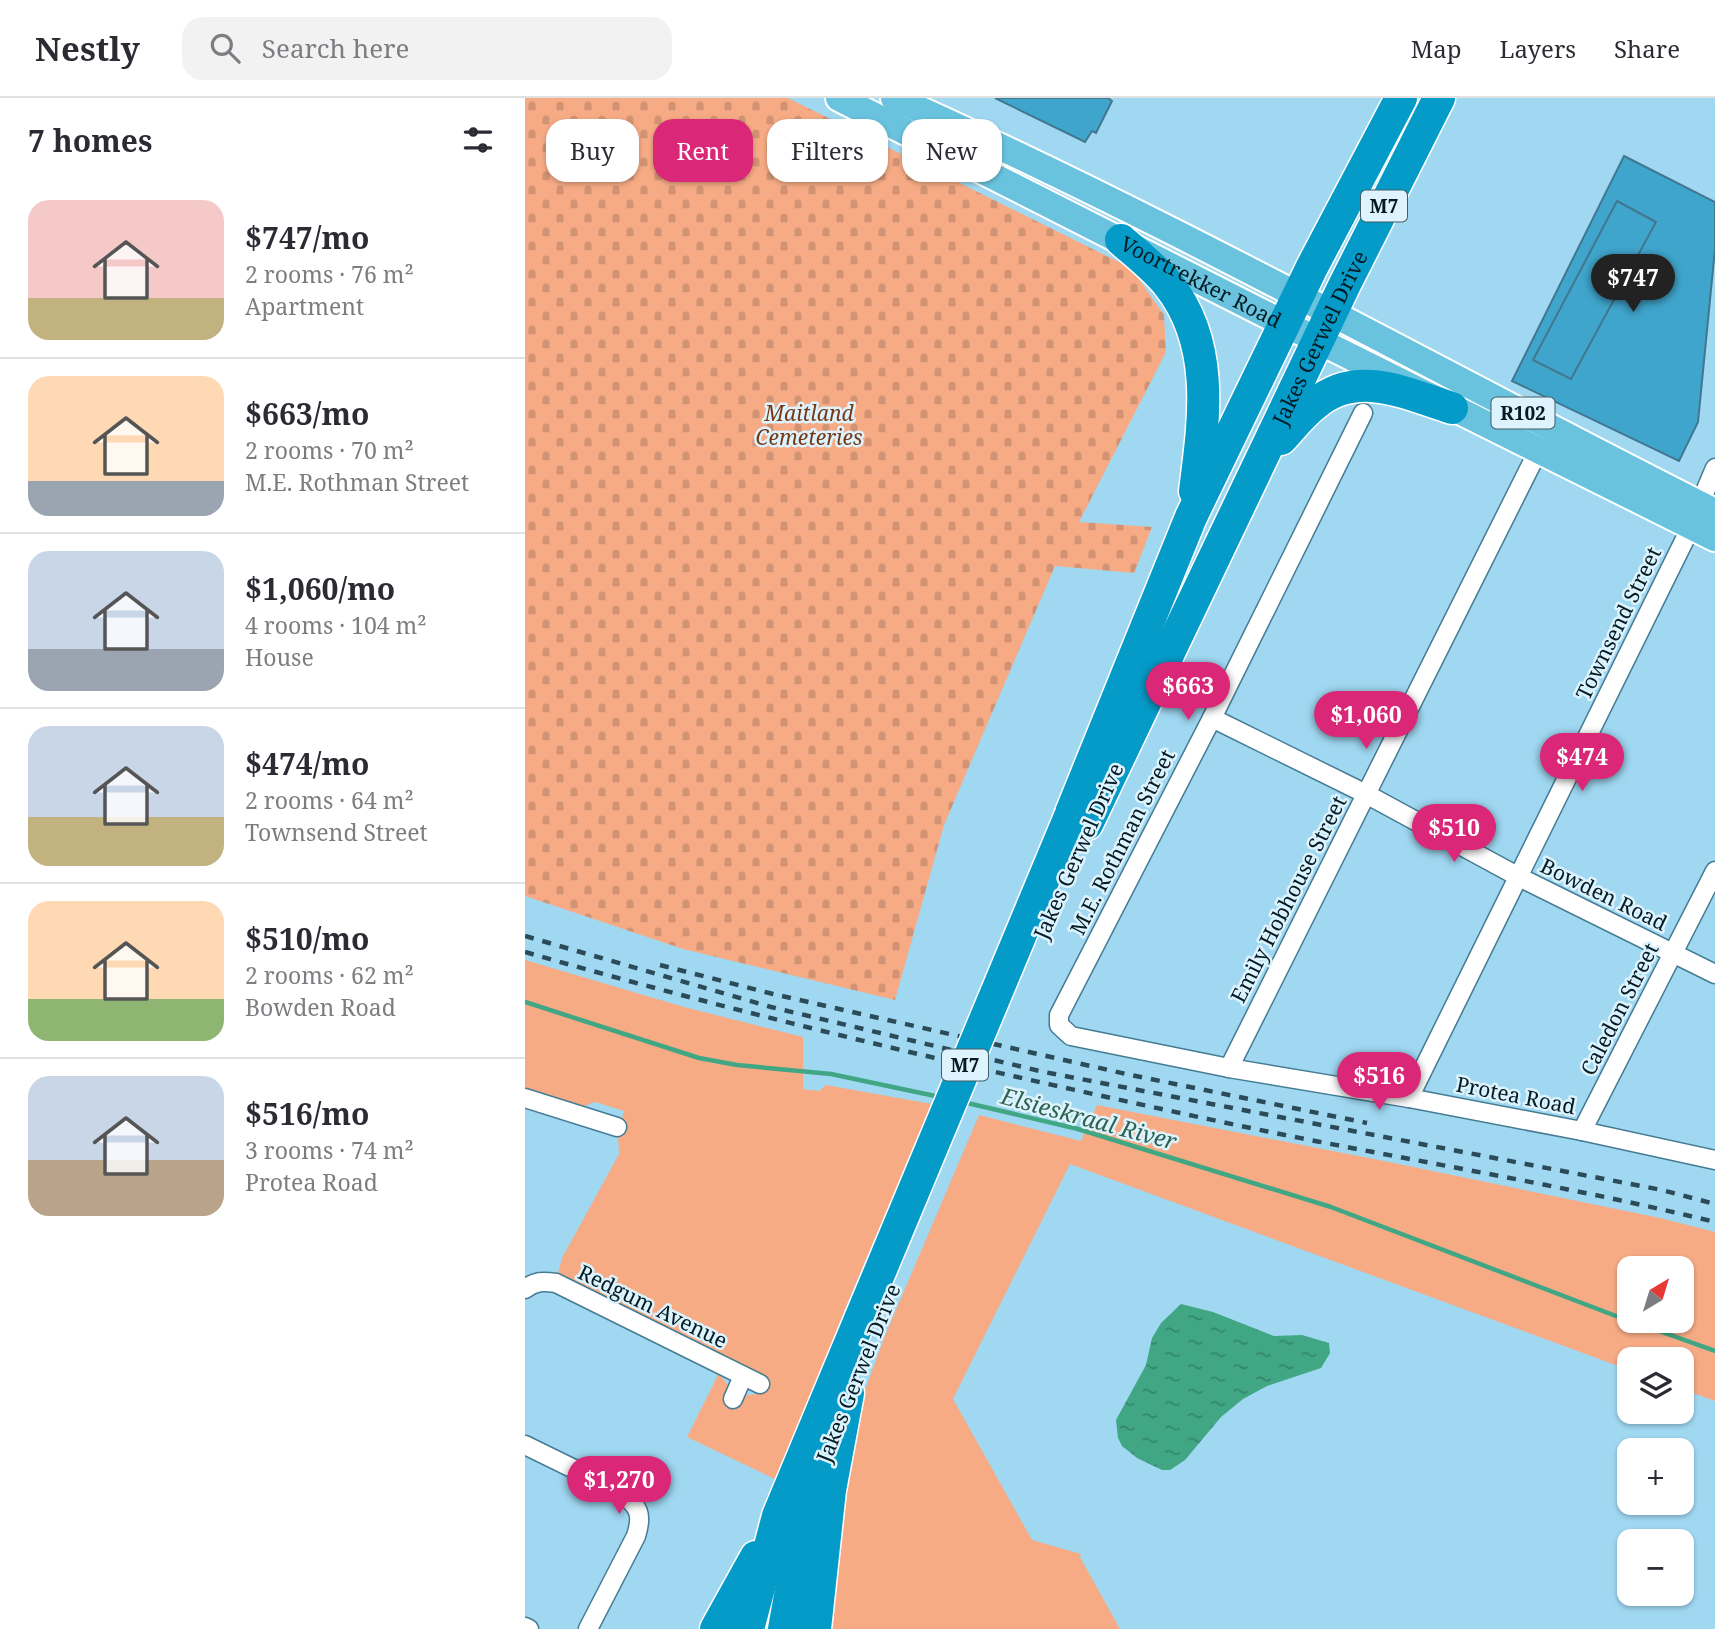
<!DOCTYPE html>
<html lang="en">
<head>
<meta charset="utf-8">
<style>
  body { margin:0; font-family:"Noto Serif",serif; background:#f2f2f3; color:#2b2b33; height:100vh; display:flex; flex-direction:column; font-size:26px; white-space:nowrap }
  * { box-sizing:border-box; margin:0 }
  p { font-size:23px; color:#7c7c81 }
  .icon { flex:none; width:38px; height:38px; fill:none; stroke:currentColor; stroke-width:2; stroke-linecap:round; stroke-linejoin:round }
  .map { position:relative; flex:1; overflow:hidden }
  .drawer { display:flex; flex-direction:column; background:#fff; width:525px }
  .drawer>* { flex:none }
  .banner { position:absolute; left:21px; top:21px; width:665px; height:63px; display:flex; gap:14px }
  .needle { width:46px; rotate:38deg }
  .fabs { position:absolute; left:1092px; top:1158px; display:grid; gap:14px }
  .fabs a { display:grid; place-items:center; width:77px; height:77px; border-radius:14px; background:#fff; box-shadow:0 2px 5px #0004; font-size:35px }
  .price { position:absolute; translate:-50% -60px; padding:0 16px; border-radius:24px; background:#db2777; color:#fff; font-size:23px; line-height:46px; filter:drop-shadow(0 2px 4px #0008) }
  .price::after { content:''; position:absolute; left:50%; top:42px; width:21px; height:16px; margin-left:-10px; background:inherit; clip-path:polygon(0 0,100% 0,50% 100%) }
  .price.on { background:#222; color:#fff }
  ul { padding:0; list-style:none }
  li { display:flex; align-items:center; gap:21px; height:175px; padding:0 28px }
  li+li { border-top:2px solid #e1e1e2 }
  li span { display:grid; place-items:center; flex:none; width:196px; height:140px; border-radius:21px; color:#555 }
  li>.icon { margin-inline-start:auto }
  span .icon { width:84px; height:84px; fill:#fffc; stroke-width:1 }
  li b { font-size:30px }
  h2 { display:flex; justify-content:space-between; align-items:center; height:84px; padding:0 28px; font-size:30px }
  .chip { padding:0 24px; border-radius:21px; background:#fff; box-shadow:0 2px 5px #0004; font-size:24px; line-height:63px }
  .chip.on { background:#db2777; color:#fff }
  header { display:flex; align-items:center; gap:42px; box-sizing:border-box; height:98px; padding:0 35px; background:#fff; border-bottom:2px solid #e1e1e2 }
  header strong { font-size:33px }
  nav { display:flex; gap:38px; margin-inline-start:auto; font-size:24px }
  .search { width:490px; height:63px; background:#f2f2f3; display:flex; align-items:center; gap:18px; box-sizing:border-box; padding:0 24px; border-radius:21px; color:#7c7c81; font-size:26px }
  main { display:flex; flex:1; min-height:0 }
  .map>svg:first-child { display:block }
  .grass { fill:#f6ab85; fill-rule:evenodd }
  .cemetery { fill:url(#cemetery-stones) }
  .water { fill:url(#water-ripples) }
  .lines { fill:none; stroke-linecap:round; stroke-linejoin:round }
  .stream { stroke:#40a684; stroke-width:4.5 }
  .building { fill:#40a5cc; stroke:#41778e; stroke-width:2 }
  .street-casing { stroke:#457b93; stroke-width:21 }
  .primary-casing { stroke:#fff; stroke-width:30 }
  .highway-casing { stroke:#fff; stroke-width:35 }
  .street { stroke:#fff; stroke-width:18 }
  .primary { stroke:#69c3de; stroke-width:26 }
  .highway { stroke:#059bc8; stroke-width:32 }
  .rail { stroke:#2b4b58; stroke-width:4.5; stroke-dasharray:9 9; stroke-linecap:butt }
  .highway-bridge-casing { stroke:#fff; stroke-width:35; stroke-linecap:butt }
  .highway-bridge { stroke:#059bc8; stroke-width:32 }
  .labels { text-anchor:middle; dominant-baseline:central; stroke-width:5; stroke-linejoin:round; paint-order:stroke }
  .shield { fill:#ddf3fe; stroke:#455c65; stroke-width:2 }
  .shield-label { font-size:19px; font-weight:bold; fill:#041b24 }
  .street-label { font-size:21px; fill:#041b24; stroke:#ddf3fe }
  .park-label { font-size:21px; font-style:italic; fill:#773915; stroke:#ddf3fe }
  .water-label { font-size:23px; font-style:italic; fill:#2d624f; stroke:#ddf3fe }
</style>
</head>
<body>
<header>
<strong>Nestly</strong>
<div class="search"><svg class="icon" aria-label="search" viewBox="0 0 24 24"><circle cx="10" cy="10" r="6"/><path d="M15 15l6 6"/></svg>Search here</div>
<nav><a>Map</a><a>Layers</a><a>Share</a></nav>
</header>
<main>
<section class="drawer">
<h2>7 homes<svg class="icon" aria-label="filters" viewBox="0 0 24 24"><path d="M4 7h16M4 17h16"/><circle cx="9" cy="7" r="2"/><circle cx="15" cy="17" r="2"/></svg></h2>
<ul>
<li><span style="background:linear-gradient(#f6c9c9 70%,#c2b280 0)"><svg class="icon" aria-label="home" viewBox="0 0 24 24"><path d="M3 11l9-7 9 7M6 9v11h12V9"/></svg></span><div><b>$747/mo</b><p>2 rooms · 76 m²</p><p>Apartment</p></div></li>
<li><span style="background:linear-gradient(#ffd9b3 75%,#9aa5b1 0)"><svg class="icon" aria-label="home" viewBox="0 0 24 24"><path d="M3 11l9-7 9 7M6 9v11h12V9"/></svg></span><div><b>$663/mo</b><p>2 rooms · 70 m²</p><p>M.E. Rothman Street</p></div></li>
<li><span style="background:linear-gradient(#c9d6e8 70%,#9aa5b1 0)"><svg class="icon" aria-label="home" viewBox="0 0 24 24"><path d="M3 11l9-7 9 7M6 9v11h12V9"/></svg></span><div><b>$1,060/mo</b><p>4 rooms · 104 m²</p><p>House</p></div></li>
<li><span style="background:linear-gradient(#c9d6e8 65%,#c2b280 0)"><svg class="icon" aria-label="home" viewBox="0 0 24 24"><path d="M3 11l9-7 9 7M6 9v11h12V9"/></svg></span><div><b>$474/mo</b><p>2 rooms · 64 m²</p><p>Townsend Street</p></div></li>
<li><span style="background:linear-gradient(#ffd9b3 70%,#8fb573 0)"><svg class="icon" aria-label="home" viewBox="0 0 24 24"><path d="M3 11l9-7 9 7M6 9v11h12V9"/></svg></span><div><b>$510/mo</b><p>2 rooms · 62 m²</p><p>Bowden Road</p></div></li>
<li><span style="background:linear-gradient(#c9d6e8 60%,#b9a48a 0)"><svg class="icon" aria-label="home" viewBox="0 0 24 24"><path d="M3 11l9-7 9 7M6 9v11h12V9"/></svg></span><div><b>$516/mo</b><p>3 rooms · 74 m²</p><p>Protea Road</p></div></li>
</ul>
</section>
<div class="map">
<svg width="1190" height="1531" viewBox="0 0 1190 1531">
  <defs>
    <pattern id="cemetery-stones" width="16" height="16" patternUnits="userSpaceOnUse" patternTransform="scale(1.75)"><rect width="16" height="16" fill="#f6ab85"/><path d="M2 7V4a2 2 0 0 1 4 0v3zM10 15v-3a2 2 0 0 1 4 0v3z" fill="#d19373"/></pattern>
    <pattern id="water-ripples" width="26" height="14" patternUnits="userSpaceOnUse" patternTransform="scale(1.75)"><rect width="26" height="14" fill="#40a684"/><path d="M2 4q2-2 4 0t4 0M15 11q2-2 4 0t4 0" fill="none" stroke="#33866c"/></pattern>
  </defs>
  <rect width="100%" height="100%" fill="#a0d8f2"/>
  <g class="grass">
    <polygon points="0,862 159,909 278,939 278,991 294,993 301,987 407,1006 322,1206 252,1382 162,1339 194,1275 202,1286 202,1296 217,1301 222,1297 232,1296 239,1283 32,1179 37,1160 94,1056 93,1035 99,1013 70,1004 54,1010 0,993"/>
    <path d="M572,1007L859,1063L1135,1120L1190,1134V1303L1157,1291V1262H1104V1272L545,1066L428,1301L507,1442L556,1456L555,1459L595,1531H302L314,1399L335,1306L359,1240L454,1017L556,1043ZM1104,1171H1157V1223H1104Z"/>
  </g>
  <polygon class="cemetery" points="0,0 263,0 606,170 639,217 641,254 554,424 627,429 609,475 530,468 419,727 370,902 158,851 0,798"/>
  <polygon class="water" points="656,1206 688,1214 749,1238 777,1237 804,1245 805,1255 796,1270 742,1288 718,1301 696,1319 660,1362 645,1372 637,1372 612,1360 597,1348 593,1340 591,1322 621,1267 627,1240 636,1225"/>
  <g class="lines">
    <g class="stream">
      <polyline points="0,904 174,960 212,967 306,976 415,999"/>
      <polyline points="438,1004 553,1031 806,1109 1104,1223"/>
      <polyline points="1106,1223 1190,1253"/>
    </g>
  </g>
  <g class="building">
    <polygon points="470,0 583,0 587,3 571,35 567,33 560,44"/>
    <polygon points="1099,58 1190,104 1190,151 1173,324 1154,363 987,283"/>
    <polygon points="1092,103 1131,124 1046,281 1008,262"/>
  </g>
  <g class="lines">
    <defs>
      <g id="street">
        <polyline points="838,315 687,620 534,917 534,927 546,938 704,970 884,1000 1057,1033 1190,1062"/>
        <polyline points="687,620 841,696 994,779 1190,876"/>
        <polyline points="704,970 1013,353"/>
        <polyline points="0,1000 92,1029"/>
        <polyline points="884,1000 1160,441 1190,370"/>
        <polyline points="1057,1033 1190,773"/>
        <path d="M0,1191C10,1183 18,1183 31,1185L235,1286"/>
        <polyline points="208,1301 218,1278"/>
        <path d="M0,1347L96,1394C114,1409 118,1416 111,1438L63,1531"/>
        <polyline points="0,1529 4,1531"/>
      </g>
      <g id="primary">
        <path id="s1" d="M314,0L732,212L1190,440"/>
        <path d="M369,0C649,125 916,276 1190,414"/>
      </g>
      <g id="highway">
        <path d="M596,142C612,156 629,169 643,186C691,246 679,323 670,393"/>
        <path d="M756,341C767,329 777,316 790,306C832,270 882,296 927,310"/>
        <polyline points="546,715 666,419 787,169 876,0"/>
        <path id="s2" d="M562,726L820,186L914,0"/>
        <polyline points="191,1531 231,1459"/>
        <polyline points="223,1531 253,1418 336,1219"/>
        <polyline points="259,1531 276,1436 300,1352"/>
        <polyline points="290,1531 305,1392 323,1295"/>
      </g>
    </defs>
    <use href="#street" class="street-casing"/>
    <use href="#primary" class="primary-casing"/>
    <use href="#highway" class="highway-casing"/>
    <use href="#street" class="street"/>
    <use href="#primary" class="primary"/>
    <use href="#highway" class="highway"/>
    <g class="rail">
      <polyline points="0,838 246,909 519,974 1137,1092 1190,1106"/>
      <path d="M0,854C230,920 463,974 697,1024C861,1059 1027,1084 1190,1124"/>
      <polyline points="135,867 248,896 601,976 842,1025"/>
    </g>
    <defs>
      <polyline id="highway-bridge" points="336,1219 546,716"/>
    </defs>
    <use href="#highway-bridge" class="highway-bridge-casing"/>
    <use href="#highway-bridge" class="highway-bridge"/>
  </g>
  <g class="labels">
    <g class="shield">
      <rect x="836" y="92.5" width="46" height="31" rx="5"/>
      <rect x="966.5" y="299.5" width="63" height="31" rx="5"/>
      <rect x="417" y="951.5" width="46" height="31" rx="5"/>
    </g>
    <g class="shield-label">
      <text x="859" y="108">M7</text>
      <text x="998" y="315">R102</text>
      <text x="440" y="967">M7</text>
    </g>
    <g class="street-label">
      <text stroke="none"><textPath href="#s1" startOffset="406">Voortrekker Road</textPath></text>
      <text stroke="none"><textPath href="#s2" startOffset="539">Jakes Gerwel Drive</textPath></text>
      <text transform="translate(1093 525) rotate(-64)">Townsend Street</text>
      <text transform="translate(597 744) rotate(-63)">M.E. Rothman Street</text>
      <text transform="translate(553 753) rotate(-66)">Jakes Gerwel Drive</text>
      <text transform="translate(1079 796) rotate(26)">Bowden Road</text>
      <text transform="translate(763 801) rotate(-63)">Emily Hobhouse Street</text>
      <text transform="translate(1094 911) rotate(-63)">Caledon Street</text>
      <text transform="translate(991 997) rotate(11)">Protea Road</text>
      <text transform="translate(128 1208) rotate(26)">Redgum Avenue</text>
      <text transform="translate(333 1275) rotate(-68)">Jakes Gerwel Drive</text>
    </g>
    <g class="park-label">
      <text x="284" y="315">Maitland<tspan x="284" dy="24">Cemeteries</tspan></text>
    </g>
    <g class="water-label">
      <text transform="translate(564 1020) rotate(15)">Elsieskraal River</text>
    </g>
  </g>
</svg>
<div class="fabs">
<a><svg class="needle" viewBox="-14 -14 28 28"><path d="M0-13l5 13h-10z" fill="#e53935"/><path d="M0 13l5-13h-10z" fill="#7c7c81"/></svg></a>
<a><svg class="icon" aria-label="layers" viewBox="0 0 24 24"><path d="M12 4l9 5-9 5-9-5zM3 14l9 5 9-5"/></svg></a>
<a>+</a>
<a>−</a>
</div>
<b class="price on" style="left:1108px;top:216px">$747</b>
<b class="price" style="left:663px;top:624px">$663</b>
<b class="price" style="left:841px;top:653px">$1,060</b>
<b class="price" style="left:1057px;top:695px">$474</b>
<b class="price" style="left:929px;top:766px">$510</b>
<b class="price" style="left:854px;top:1014px">$516</b>
<b class="price" style="left:94px;top:1418px">$1,270</b>
<div class="banner">
<a class="chip">Buy</a>
<a class="chip on">Rent</a>
<a class="chip">Filters</a>
<a class="chip">New</a>
</div>
</div>
</main>
</body>
</html>
